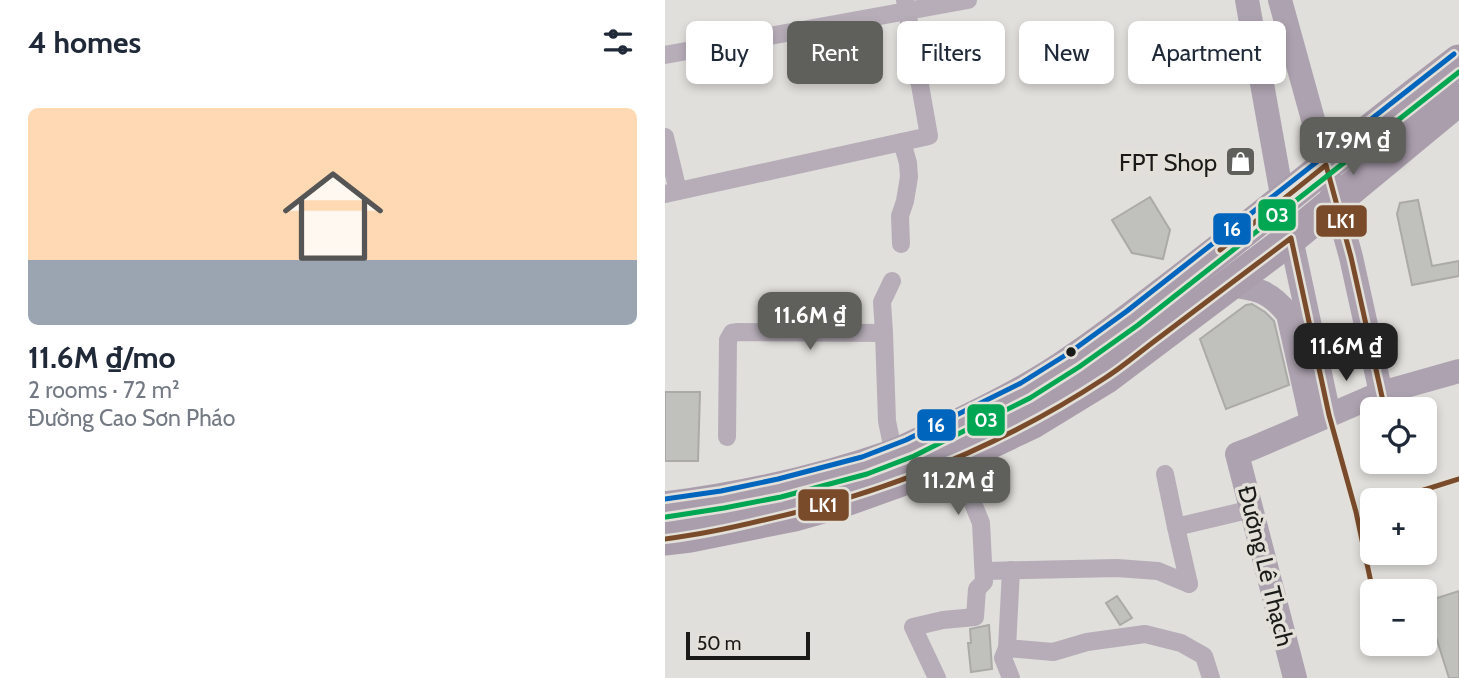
<!DOCTYPE html>
<html lang="en">
<head>
<meta charset="utf-8">
<style>
  body { margin:0; font-family:Cabin,sans-serif; background:#f6f6f7; color:#1f2937; height:100vh; display:flex; flex-direction:column; font-size:26px; white-space:nowrap }
  * { box-sizing:border-box; margin:0 }
  p { font-size:23px; color:#747a83 }
  .icon { flex:none; width:38px; height:38px; fill:none; stroke:currentColor; stroke-width:2; stroke-linecap:round; stroke-linejoin:round }
  .map { position:relative; flex:1; overflow:hidden }
  .drawer { display:flex; flex-direction:column; background:#fff; width:665px }
  .drawer>* { flex:none }
  .hud { position:absolute; left:21px; top:21px; width:665px; height:63px; display:flex; gap:14px }
  .fabs { position:absolute; left:695px; top:397px; display:grid; gap:14px }
  .fabs a { display:grid; place-items:center; width:77px; height:77px; border-radius:10px; background:#fff; box-shadow:0 4px 10px #0003; font-size:35px }
  .scale { position:absolute; left:21px; bottom:18px; width:124px; box-sizing:border-box; padding-left:7px; border:4px solid #1a1a18; border-top:0; font-size:19px; line-height:24px; white-space:nowrap; color:#1a1a18; -webkit-text-stroke:5px #e2e0d9; paint-order:stroke }
  .price { position:absolute; translate:-50% -60px; padding:0 16px; border-radius:14px; background:#5f5f5c; color:#fff; font-size:23px; line-height:46px; filter:drop-shadow(0 2px 4px #0008) }
  .price::after { content:''; position:absolute; left:50%; top:42px; width:21px; height:16px; margin-left:-10px; background:inherit; clip-path:polygon(0 0,100% 0,50% 100%) }
  .price.on { background:#222; color:#fff }
  ul { padding:0; list-style:none }
  li { display:grid; align-content:center; gap:14px; height:371px; padding:0 28px }
  li+li { border-top:2px solid #e0e1e3 }
  li span { display:grid; place-items:center; height:217px; border-radius:10px; color:#555 }
  li>.icon { margin-inline-start:auto }
  span .icon { width:126px; height:126px; fill:#fffc; stroke-width:1 }
  li b { font-size:30px }
  h2 { display:flex; justify-content:space-between; align-items:center; height:84px; padding:0 28px; font-size:30px }
  .tag { padding:0 24px; border-radius:10px; background:#fff; box-shadow:0 4px 10px #0003; font-size:24px; line-height:63px }
  .tag.on { background:#5f5f5c; color:#fff }
  main { display:flex; flex:1; min-height:0 }
  .map>svg:first-child { display:block }
  .building { fill:#c0c0bd; stroke:#abaaa7; stroke-width:2 }
  .lines { fill:none; stroke-linecap:round; stroke-linejoin:round }
  .street { stroke:#b6adb8; stroke-width:18 }
  .secondary { stroke:#ada3b0; stroke-width:24 }
  .highway { stroke:#aa9ead; stroke-width:33 }
  .bus-1-casing { stroke:#e2e0d9; stroke-width:10 }
  .bus-2-casing { stroke:#e2e0d9; stroke-width:10 }
  .bus-3-casing { stroke:#e2e0d9; stroke-width:10 }
  .bus-1 { stroke:#7a4b2a; stroke-width:5 }
  .bus-2 { stroke:#00a651; stroke-width:5 }
  .bus-3 { stroke:#0065bd; stroke-width:5 }
  .bus-dot { fill:#1a1a18; stroke:#e2e0d9; stroke-width:2.5 }
  .labels { text-anchor:middle; dominant-baseline:central; stroke-width:7; stroke-linejoin:round; paint-order:stroke }
  .poi-label { font-size:24px; fill:#1a1a18; stroke:#e2e0d9; text-anchor:end }
  .street-label { font-size:24px; fill:#1a1a18; stroke:#e2e0d9 }
  .line-badge { stroke:#e2e0d9; stroke-width:2.5 }
  .badge-label { font-size:19px; text-anchor:middle; font-weight:bold; fill:#fff }
</style>
</head>
<body>
<main>
<section class="drawer">
<h2>4 homes<svg class="icon" aria-label="filters" viewBox="0 0 24 24"><path d="M4 7h16M4 17h16"/><circle cx="9" cy="7" r="2"/><circle cx="15" cy="17" r="2"/></svg></h2>
<ul>
<li><span style="background:linear-gradient(#ffd9b3 70%,#9aa5b1 0)"><svg class="icon" aria-label="home" viewBox="0 0 24 24"><path d="M3 11l9-7 9 7M6 9v11h12V9"/></svg></span><div><b>11.6M ₫/mo</b><p>2 rooms · 72 m²</p><p>Đường Cao Sơn Pháo</p></div></li>
</ul>
</section>
<div class="map">
<svg width="794" height="678" viewBox="0 0 794 678">
  <rect width="100%" height="100%" fill="#e0dfdb"/>
  <g class="building">
    <polygon points="485,197 505,230 498,259 467,253 447,220"/>
    <polygon points="753,200 767,266 794,261 794,276 747,285 732,214 735,203"/>
    <polygon points="587,304 600,312 609,321 624,385 561,409 535,339 581,305"/>
    <polygon points="0,392 35,392 33,461 0,461"/>
    <polygon points="794,591 794,678 784,678 760,602"/>
    <polygon points="452,596 467,618 455,625 441,603"/>
    <polygon points="324,625 327,669 306,672 303,643 306,643 305,629"/>
  </g>
  <g class="lines">
    <g class="street">
      <polyline points="0,55 303,0"/>
      <polyline points="0,137 13,191"/>
      <polyline points="0,194 264,136 240,0"/>
      <polyline points="236,244 235,216 240,201 244,177 243,163 237,142"/>
      <polyline points="219,333 222,421 229,455"/>
      <polyline points="62,437 63,340 67,333 73,332 219,333 217,302 227,281"/>
      <polyline points="500,474 511,527"/>
      <polyline points="346,570 342,648 388,652 422,642 480,634 516,643 539,656 546,678"/>
      <polyline points="319,571 452,568 493,571 524,584"/>
      <polyline points="524,584 511,527 587,509"/>
      <polyline points="342,648 338,658 346,678"/>
      <polyline points="272,678 248,627 278,620 310,617 312,589 319,582 316,523 290,459"/>
    </g>
    <g class="secondary">
      <polyline points="582,0 618,201 664,415"/>
      <polyline points="615,0 686,257 716,393"/>
      <path d="M563,285C591,288 605,291 623,314L647,422"/>
      <polyline points="630,678 572,454 588,448 716,393 794,371"/>
    </g>
    <g class="highway">
      <path d="M0,508C77,498 153,482 227,456C243,450 259,441 275,434C321,412 368,389 409,360C449,333 486,303 524,274C615,204 703,130 794,61"/>
      <polyline points="0,539 25,536 129,515 175,502 228,483 290,459 368,422 440,378 626,238 794,99"/>
    </g>
    <defs>
      <g id="bus-1">
        <polyline points="555,250 661,165 686,257 720,410"/>
        <polyline points="727,500 794,479"/>
        <path d="M0,539C33,535 66,528 99,520C220,493 335,447 440,378C459,366 476,351 495,337C539,304 582,271 626,238L664,415L691,512L708,592"/>
      </g>
      <polyline id="bus-2" points="1,517 59,508 116,497 202,474 249,456 365,398 414,367 473,325 794,72"/>
      <polyline id="bus-3" points="0,499 56,491 113,479 197,457 241,440 356,383 404,353 462,311 789,54"/>
    </defs>
    <use href="#bus-1" class="bus-1-casing"/>
    <use href="#bus-2" class="bus-2-casing"/>
    <use href="#bus-3" class="bus-3-casing"/>
    <use href="#bus-1" class="bus-1"/>
    <use href="#bus-2" class="bus-2"/>
    <use href="#bus-3" class="bus-3"/>
  </g>
  <defs>
    <symbol id="shop-square" viewBox="-11 -11 22 22"><rect x="-9" y="-9" width="18" height="18" rx="4" fill="#5f5f5c" stroke="#e2e0d9"/><path d="M-5-2.5h2.3a2.7 3.5 0 0 1 5.4 0H5L5.5 6h-11ZM-1.5-2.5h3a1.5 2.3 0 0 0-3 0Z" fill="#fff"/></symbol>
  </defs>
  <g fill-rule="evenodd">
    <use href="#shop-square" x="558" y="144" width="35" height="35"/>
  </g>
  <circle class="bus-dot" cx="406" cy="352" r="6"/>
  <g class="labels">
    <g class="poi-label">
      <text x="552" y="162">FPT Shop</text>
    </g>
    <g class="street-label">
      <text transform="translate(601 566) rotate(76)">Đường Lê Thạch</text>
    </g>
  </g>
  <g class="line-badge">
    <rect x="592" y="198" width="40" height="34" rx="7" fill="#00a651"/>
    <rect x="650" y="204" width="53" height="34" rx="7" fill="#7a4b2a"/>
    <rect x="547" y="212" width="40" height="34" rx="7" fill="#0065bd"/>
    <rect x="301" y="403" width="40" height="34" rx="7" fill="#00a651"/>
    <rect x="251" y="408" width="41" height="34" rx="7" fill="#0065bd"/>
    <rect x="132" y="488" width="53" height="34" rx="7" fill="#7a4b2a"/>
  </g>
  <g class="badge-label">
    <text x="612" y="222">03</text>
    <text x="676" y="228">LK1</text>
    <text x="567" y="236">16</text>
    <text x="321" y="427">03</text>
    <text x="271" y="432">16</text>
    <text x="158" y="512">LK1</text>
  </g>
</svg>
<div class="fabs">
<a><svg class="icon" aria-label="locate" viewBox="0 0 24 24"><circle cx="12" cy="12" r="6"/><path d="M12 2v4M12 18v4M2 12h4M18 12h4"/></svg></a>
<a>+</a>
<a>−</a>
</div>
<div class="scale">50 m</div>
<b class="price" style="left:688px;top:177px">17.9M ₫</b>
<b class="price" style="left:145px;top:352px">11.6M ₫</b>
<b class="price on" style="left:681px;top:383px">11.6M ₫</b>
<b class="price" style="left:293px;top:517px">11.2M ₫</b>
<div class="hud">
<a class="tag">Buy</a>
<a class="tag on">Rent</a>
<a class="tag">Filters</a>
<a class="tag">New</a>
<a class="tag">Apartment</a>
</div>
</div>
</main>
</body>
</html>
